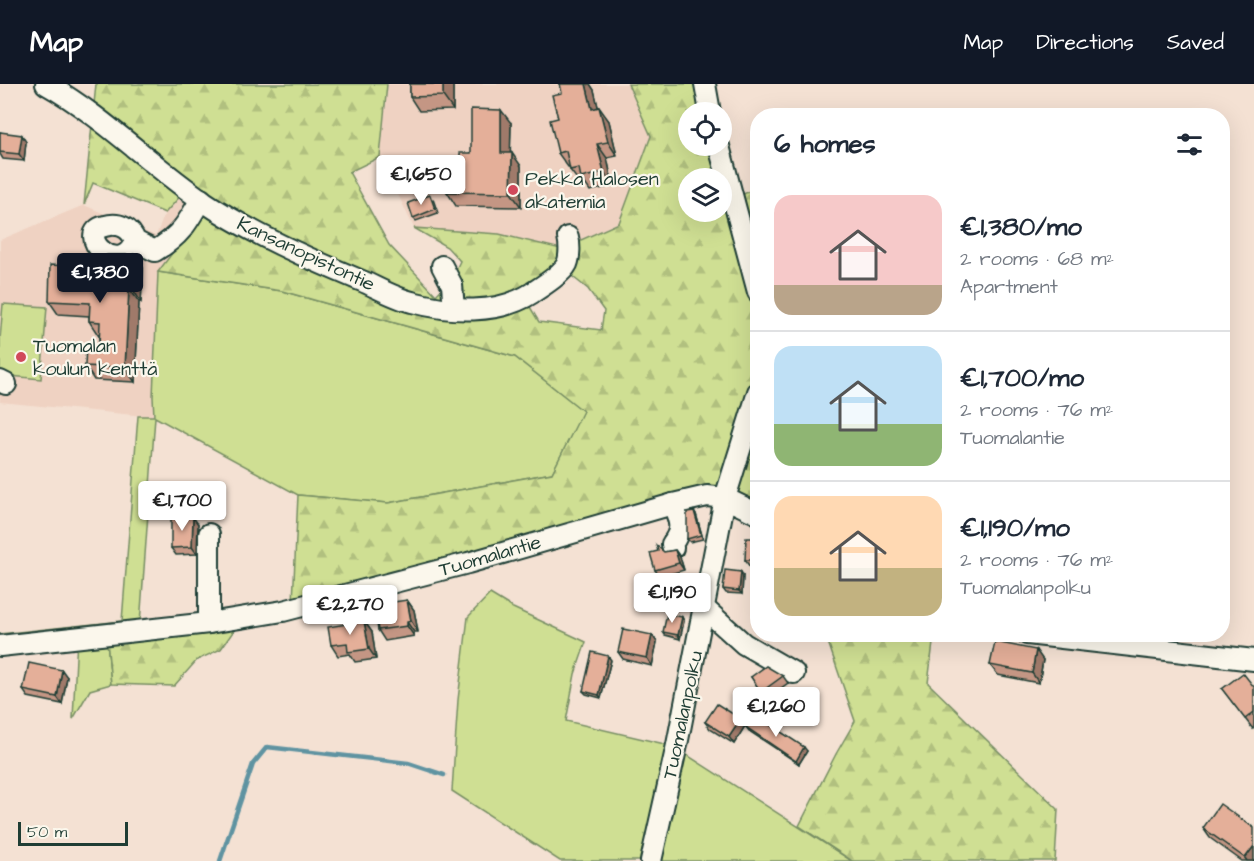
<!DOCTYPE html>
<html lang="en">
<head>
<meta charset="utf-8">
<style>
  body { margin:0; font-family:"Architects Daughter",sans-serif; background:#f6f6f7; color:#1f2937; height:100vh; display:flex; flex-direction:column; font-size:22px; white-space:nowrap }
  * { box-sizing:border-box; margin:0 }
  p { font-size:20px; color:#747a83 }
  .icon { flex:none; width:33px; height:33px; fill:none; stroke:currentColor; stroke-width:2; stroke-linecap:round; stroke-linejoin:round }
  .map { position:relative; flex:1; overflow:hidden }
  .sheet { position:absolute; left:750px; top:24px; width:480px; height:534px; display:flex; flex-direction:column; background:#fff; border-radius:24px; box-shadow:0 6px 24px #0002 }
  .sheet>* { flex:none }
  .controls { position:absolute; left:678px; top:18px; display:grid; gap:12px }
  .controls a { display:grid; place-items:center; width:54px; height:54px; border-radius:50%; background:#fff; box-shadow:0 6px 24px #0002; font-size:30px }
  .scale { position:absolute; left:18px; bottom:15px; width:110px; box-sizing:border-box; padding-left:6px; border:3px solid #1f3d34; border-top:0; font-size:16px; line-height:21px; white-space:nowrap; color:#1f3d34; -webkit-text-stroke:4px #fbf7ec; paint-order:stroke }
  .price { position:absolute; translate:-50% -51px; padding:0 14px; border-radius:6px; background:#fff; color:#222; font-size:20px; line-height:39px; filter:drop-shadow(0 2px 3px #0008) }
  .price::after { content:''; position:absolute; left:50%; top:36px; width:18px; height:14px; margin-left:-9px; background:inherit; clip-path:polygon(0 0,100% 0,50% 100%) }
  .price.current { background:#111827; color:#fff }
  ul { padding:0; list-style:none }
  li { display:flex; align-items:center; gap:18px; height:150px; padding:0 24px }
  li+li { border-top:2px solid #e0e1e3 }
  li span { display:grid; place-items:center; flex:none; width:168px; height:120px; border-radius:18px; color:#555 }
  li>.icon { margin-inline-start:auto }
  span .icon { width:72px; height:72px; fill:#fffc; stroke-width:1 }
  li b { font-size:26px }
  h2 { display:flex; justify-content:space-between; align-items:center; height:72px; padding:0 24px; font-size:26px }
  header { display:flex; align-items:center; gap:36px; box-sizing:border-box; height:84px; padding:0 30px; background:#111827; color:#fff }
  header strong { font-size:28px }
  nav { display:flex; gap:33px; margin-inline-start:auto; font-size:21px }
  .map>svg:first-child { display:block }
  .built { fill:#efd2c2 }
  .green { fill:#cfdf93; stroke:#778e64; stroke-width:1.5 }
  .forest { fill:url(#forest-firs); stroke:#778e64; stroke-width:1.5; fill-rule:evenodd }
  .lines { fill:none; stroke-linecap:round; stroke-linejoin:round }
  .stream { stroke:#5e93a1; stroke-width:4.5 }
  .minor-casing { stroke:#1f3d34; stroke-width:24 }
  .minor { stroke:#fbf7ec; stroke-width:20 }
  .wall { fill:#c49684; stroke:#1f3d34; stroke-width:1.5 }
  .shaded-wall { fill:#a07a6b; stroke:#1f3d34; stroke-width:1.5 }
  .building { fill:#e4af99; stroke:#1f3d34; stroke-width:1.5 }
  .poi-dot { fill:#d1495b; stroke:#fbf7ec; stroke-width:2 }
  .labels { text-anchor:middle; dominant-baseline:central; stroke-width:4.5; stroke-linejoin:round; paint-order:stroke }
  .poi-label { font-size:20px; fill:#1f3d34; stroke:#fbf7ec; text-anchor:start }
  .street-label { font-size:20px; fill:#1f3d34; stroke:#fbf7ec }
</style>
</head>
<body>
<header>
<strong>Map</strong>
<nav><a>Map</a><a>Directions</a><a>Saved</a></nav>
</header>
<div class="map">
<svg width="1254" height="777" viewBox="0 0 1254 777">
  <defs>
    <pattern id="forest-firs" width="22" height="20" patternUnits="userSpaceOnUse" patternTransform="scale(1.5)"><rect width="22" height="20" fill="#cfdf93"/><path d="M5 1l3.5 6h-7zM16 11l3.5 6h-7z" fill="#b1c07f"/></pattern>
  </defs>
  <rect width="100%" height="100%" fill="#f4e1d3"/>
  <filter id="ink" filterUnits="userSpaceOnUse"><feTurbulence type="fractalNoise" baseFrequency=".0167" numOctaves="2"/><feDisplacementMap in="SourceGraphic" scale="12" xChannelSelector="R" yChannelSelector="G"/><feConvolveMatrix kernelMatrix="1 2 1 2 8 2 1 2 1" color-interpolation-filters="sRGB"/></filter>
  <g filter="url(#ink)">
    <g class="built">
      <polygon points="387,0 628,0 651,52 619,138 562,165 499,150 414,144 380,73"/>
      <polygon points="184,108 206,124 153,313 154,333 0,318 0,156 84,121 156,152 165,129"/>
    </g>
    <g class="green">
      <polygon points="158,188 282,207 515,273 584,327 552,389 388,419 298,411 155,333 140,540 107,556 111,600 90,606 73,635 77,553 0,562 0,550 122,537 138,332 154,332 153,313"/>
      <polygon points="3,220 47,223 41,295 0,291 0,255"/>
      <polygon points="490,510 513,524 586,558 575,590 566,637 673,662 852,777 560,777 452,707 458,616 468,533"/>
    </g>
    <g class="forest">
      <path d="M96,0H387L380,73L349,88L389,161L436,211L452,194L460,177L447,163L414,144L499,150L561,165L619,139L651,52L628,0H712L720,28H688V62H722V35L742,111L757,103V423L736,407L293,518L298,411L388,419L552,389L583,327L515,273L282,207L158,188L206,124L184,108L165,129L93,99L84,121ZM688,94H722V128H688ZM559,182L588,205L604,227L601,246L539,238L521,208Z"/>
      <polygon points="237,542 221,565 197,576 174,602 111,600 107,556"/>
      <polygon points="829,551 934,551 928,599 1058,725 1055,777 852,777 799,742 836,670 855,637 827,555"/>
    </g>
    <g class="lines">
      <polyline class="stream" points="220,777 253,680 267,663 408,679 444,691"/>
      <defs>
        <g id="minor">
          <path d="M46,0C103,32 149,80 203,117C252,150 307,174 362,197C378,204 395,214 412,218C450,228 498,231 532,209C541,203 562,190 567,180C570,173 570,160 568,153"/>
          <polyline points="705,0 710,28"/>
          <polyline points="719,62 758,208"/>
          <path d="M135,157C120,197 73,149 105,142C119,138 131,144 135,157L155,167C180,152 187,140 201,115"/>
          <polyline points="442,182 452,201 454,225"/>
          <polyline points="0,297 6,300"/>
          <path d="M673,464L672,460C684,444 679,437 673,420"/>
          <polyline points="704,524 744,560 794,589"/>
          <polyline points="209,539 209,450"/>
          <polyline points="1027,550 1254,576"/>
          <polyline points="0,562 209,539 283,527 468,479 673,420 707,412 725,414 758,308"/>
          <polyline points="651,777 677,661 725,414 758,430"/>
        </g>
      </defs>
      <use href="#minor" class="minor-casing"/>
      <use href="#minor" class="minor"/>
    </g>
    <g class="wall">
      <polygon points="410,0 453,0 453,26 419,27 410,13"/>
      <polygon points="560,0 590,0 594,6 598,23 609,37 617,72 607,74 613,102 590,107 584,98 580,99 570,86 570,83 568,83 558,69 558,34 562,9"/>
      <polygon points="511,39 510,69 521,82 521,123 456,122 447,108 460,76"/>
      <polygon points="0,48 26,58 24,77 3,75 0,70"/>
      <polygon points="433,115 438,129 416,137 413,134"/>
      <polygon points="106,184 143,184 141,218 139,218 135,298 94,296 85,282 99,262 99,251 98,251 89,237 89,232 58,230 49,217"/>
      <polygon points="694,427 696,430 703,455 690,458 687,455"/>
      <polygon points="198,440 197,470 176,471 171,464"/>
      <polygon points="758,454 758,483 750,483 745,476"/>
      <polygon points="675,466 680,473 684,486 660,493 655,486 664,468"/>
      <polygon points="743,491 742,510 726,509 723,505"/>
      <polygon points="407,516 414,526 418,548 414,548 414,552 385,557 378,546 381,525"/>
      <polygon points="682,533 684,537 680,555 665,551 663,548"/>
      <polygon points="364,537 372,548 376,575 355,578 350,570 338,572 331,561"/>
      <polygon points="652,551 657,558 652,582 623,575 618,568"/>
      <polygon points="611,576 601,614 586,610 583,607"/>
      <polygon points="1043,576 1039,599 998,591 990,581"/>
      <polygon points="783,592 788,599 766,615 751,593"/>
      <polygon points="67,593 62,620 28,613 23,606"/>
      <polygon points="1254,603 1254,644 1253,645 1222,605"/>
      <polygon points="705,638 745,642 734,660 710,645"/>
      <polygon points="746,643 807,667 799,680 749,647"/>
      <polygon points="1203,744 1254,777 1242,777 1210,754"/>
    </g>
    <g class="shaded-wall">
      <polygon points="443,0 453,0 453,26 443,12"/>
      <polygon points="586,0 590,0 594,6 602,39 592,25"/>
      <polygon points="599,23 609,37 617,72 608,58"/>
      <polygon points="501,26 511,39 510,82 501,69"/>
      <polygon points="22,51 26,58 24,77 19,70"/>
      <polygon points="597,60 607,74 613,102 604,88"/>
      <polygon points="512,69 521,82 521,123 511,109"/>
      <polygon points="134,171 143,184 141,218 132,204"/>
      <polygon points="129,204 139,218 135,298 125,284"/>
      <polygon points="694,427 696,430 703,455 701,451"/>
      <polygon points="193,433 198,440 197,470 192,463"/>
      <polygon points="675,466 680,473 684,486 679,479"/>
      <polygon points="741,488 743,491 742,510 739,507"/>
      <polygon points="407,516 414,526 418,548 411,537"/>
      <polygon points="682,533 684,537 680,555 678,551"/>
      <polygon points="364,537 372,548 376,575 369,565"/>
      <polygon points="407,538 414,548 414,552 407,542"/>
      <polygon points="652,551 657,558 652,582 647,574"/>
      <polygon points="1036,566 1043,576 1039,599 1032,589"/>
      <polygon points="608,572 611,576 601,614 599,611"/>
      <polygon points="62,586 67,593 62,620 57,613"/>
      <polygon points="741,635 745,642 734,660 729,653"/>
      <polygon points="804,663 807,667 799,680 796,677"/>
      <polygon points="1254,762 1254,777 1247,777 1245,774"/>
    </g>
    <g class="building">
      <polygon points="410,0 443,0 443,12 410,13"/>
      <polygon points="560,0 586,0 592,25 599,23 608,58 597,60 604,88 581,94 579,84 570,86 566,67 558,69 550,36 558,34 552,11 562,9"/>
      <polygon points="471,25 501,26 501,69 512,69 511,109 447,108 447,76 460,76 460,69 471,69"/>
      <polygon points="0,48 22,51 19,70 0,68"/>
      <polygon points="430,111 435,125 413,134 408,119"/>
      <polygon points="107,171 134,171 132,204 129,204 125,284 85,282 86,261 99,262 100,238 89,237 90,219 49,217 50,181 106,184"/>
      <polygon points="694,427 701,451 687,455 687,428"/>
      <polygon points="171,433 193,433 192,463 171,464"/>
      <polygon points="746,454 758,454 758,476 745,476"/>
      <polygon points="656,461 664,468 675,466 679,479 655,486 650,469 658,467"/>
      <polygon points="725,486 741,488 739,507 723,505"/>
      <polygon points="407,516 411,537 407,538 407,542 378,546 375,526 381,525 380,520"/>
      <polygon points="667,530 682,533 678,551 663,548"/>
      <polygon points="364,537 369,565 348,568 347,559 331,561 328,543"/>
      <polygon points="623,545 652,551 647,574 618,568"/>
      <polygon points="995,558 1036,566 1032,589 990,581"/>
      <polygon points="592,568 608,572 599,611 583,607"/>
      <polygon points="29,579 62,586 57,613 23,606"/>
      <polygon points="766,582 783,592 761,608 751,593"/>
      <polygon points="1243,589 1254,603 1254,628 1245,635 1222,605"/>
      <polygon points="717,620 741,635 729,653 705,638"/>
      <polygon points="755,631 804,663 796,677 746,643"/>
      <polygon points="1220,720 1254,744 1254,762 1245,774 1203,744"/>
    </g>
  </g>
  <g class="poi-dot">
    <circle cx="513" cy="106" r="6"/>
    <circle cx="21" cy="273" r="6"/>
  </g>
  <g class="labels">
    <g class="poi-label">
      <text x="525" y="95">Pekka Halosen<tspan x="525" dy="23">akatemia</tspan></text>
      <text x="33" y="262">Tuomalan<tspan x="33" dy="23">koulun kenttä</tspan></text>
    </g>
    <g class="street-label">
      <text transform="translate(306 170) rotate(25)">Kansanopistontie</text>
      <text transform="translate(490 472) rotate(-16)">Tuomalantie</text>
      <text transform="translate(683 631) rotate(-78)">Tuomalanpolku</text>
    </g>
  </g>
</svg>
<div class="controls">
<a><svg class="icon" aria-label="locate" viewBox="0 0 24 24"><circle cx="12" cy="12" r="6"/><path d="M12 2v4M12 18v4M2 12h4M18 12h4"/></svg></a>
<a><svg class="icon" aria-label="layers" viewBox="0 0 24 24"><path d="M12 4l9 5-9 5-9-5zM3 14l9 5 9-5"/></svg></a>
</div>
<div class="scale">50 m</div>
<b class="price" style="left:421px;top:122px">€1,650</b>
<b class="price current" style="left:100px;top:220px">€1,380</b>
<b class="price" style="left:182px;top:448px">€1,700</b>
<b class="price" style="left:672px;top:540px">€1,190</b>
<b class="price" style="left:350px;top:552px">€2,270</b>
<b class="price" style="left:776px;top:654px">€1,260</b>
<section class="sheet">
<h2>6 homes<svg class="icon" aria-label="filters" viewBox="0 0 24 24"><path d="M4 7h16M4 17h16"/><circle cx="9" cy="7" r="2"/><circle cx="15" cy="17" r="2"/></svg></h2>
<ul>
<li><span style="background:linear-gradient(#f6c9c9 75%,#b9a48a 0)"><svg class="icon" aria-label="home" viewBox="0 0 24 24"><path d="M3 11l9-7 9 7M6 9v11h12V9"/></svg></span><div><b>€1,380/mo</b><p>2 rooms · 68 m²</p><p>Apartment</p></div></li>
<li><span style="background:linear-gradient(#bfe0f5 65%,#8fb573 0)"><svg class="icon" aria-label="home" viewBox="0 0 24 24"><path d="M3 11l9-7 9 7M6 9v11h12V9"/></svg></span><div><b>€1,700/mo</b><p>2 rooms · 76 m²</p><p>Tuomalantie</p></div></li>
<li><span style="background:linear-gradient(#ffd9b3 60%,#c2b280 0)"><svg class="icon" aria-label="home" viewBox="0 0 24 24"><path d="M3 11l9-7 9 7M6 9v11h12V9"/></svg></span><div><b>€1,190/mo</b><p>2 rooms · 76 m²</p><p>Tuomalanpolku</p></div></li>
</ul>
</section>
</div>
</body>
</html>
